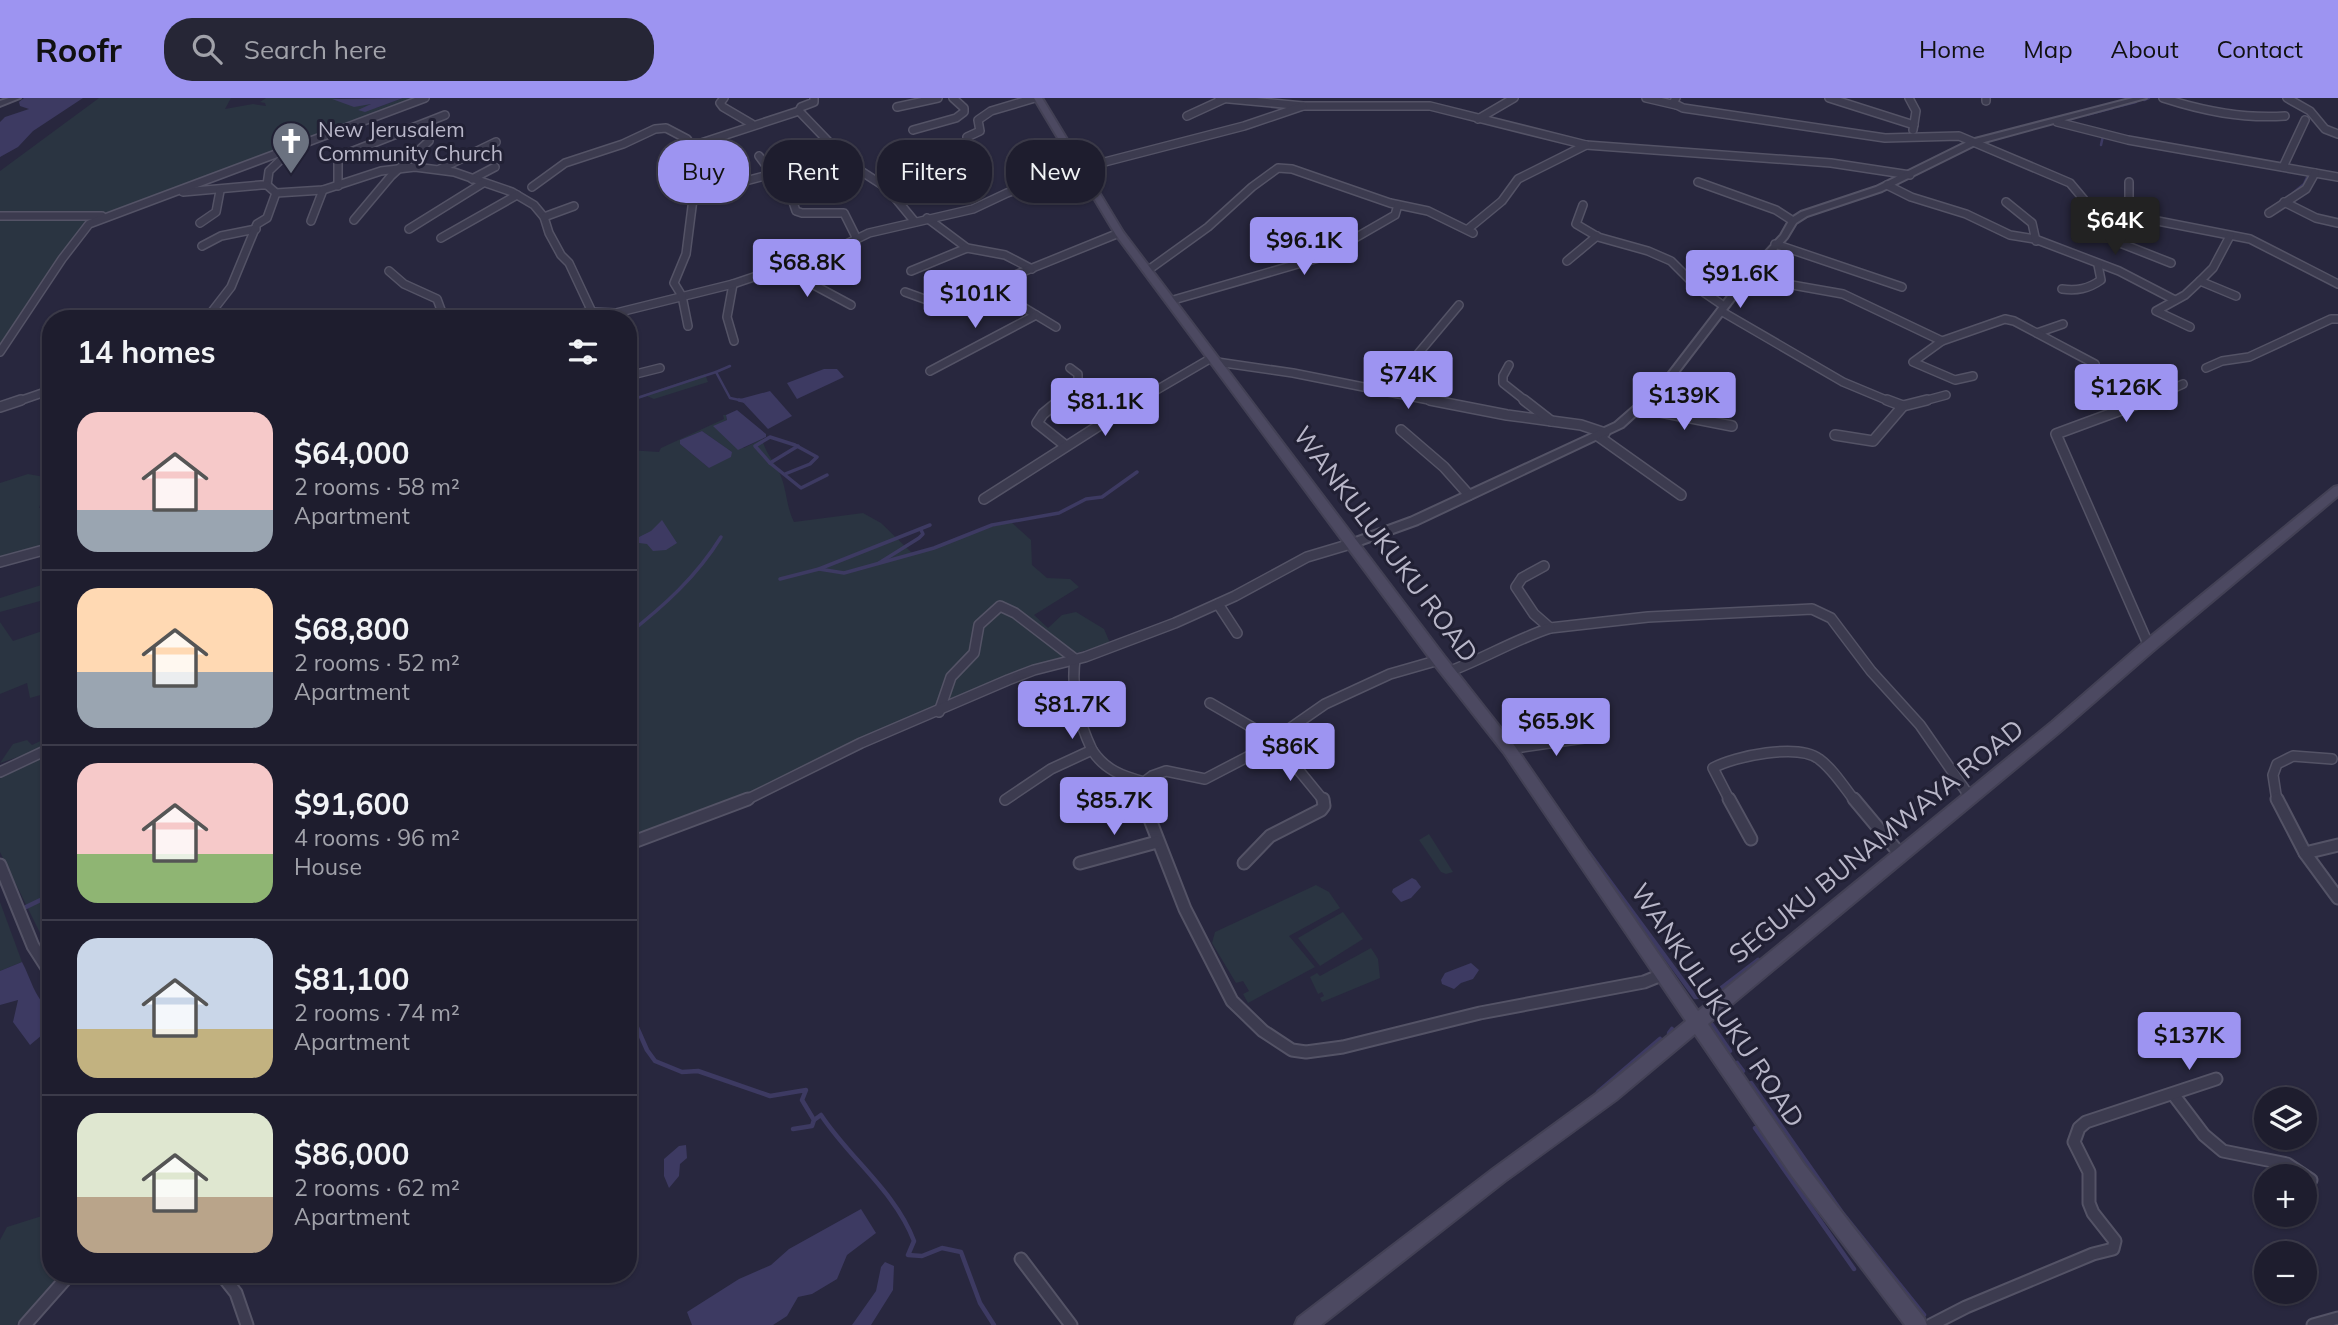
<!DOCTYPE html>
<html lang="en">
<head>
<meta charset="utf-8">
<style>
  body { margin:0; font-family:Mulish,sans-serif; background:#262636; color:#f1f3f6; height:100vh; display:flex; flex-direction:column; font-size:26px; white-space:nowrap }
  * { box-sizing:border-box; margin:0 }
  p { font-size:23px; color:#a1a2aa }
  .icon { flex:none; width:38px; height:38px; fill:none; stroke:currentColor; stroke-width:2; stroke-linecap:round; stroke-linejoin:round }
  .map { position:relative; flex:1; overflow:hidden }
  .details { position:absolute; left:42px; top:212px; width:595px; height:973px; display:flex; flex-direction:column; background:#1e1d2e; border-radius:28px; box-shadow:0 2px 5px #0004,0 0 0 2px #3c3b4a }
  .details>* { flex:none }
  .guide { position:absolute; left:658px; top:42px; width:665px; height:63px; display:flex; gap:14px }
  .buttons { position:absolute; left:2254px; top:989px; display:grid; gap:14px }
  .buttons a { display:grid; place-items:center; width:63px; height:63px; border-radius:50%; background:#1e1d2e; box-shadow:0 2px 5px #0004,0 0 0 2px #3c3b4a; font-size:35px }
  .price { position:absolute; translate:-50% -60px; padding:0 16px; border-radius:7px; background:#9d94f1; color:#111; font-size:23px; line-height:46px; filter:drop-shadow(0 2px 4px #0008) }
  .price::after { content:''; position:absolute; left:50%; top:42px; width:21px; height:16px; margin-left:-10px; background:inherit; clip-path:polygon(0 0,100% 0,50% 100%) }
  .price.selected { background:#222; color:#fff }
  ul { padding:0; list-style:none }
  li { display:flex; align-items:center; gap:21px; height:175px; padding:0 35px }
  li+li { border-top:2px solid #3c3b4a }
  li span { display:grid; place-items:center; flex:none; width:196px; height:140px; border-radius:21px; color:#555 }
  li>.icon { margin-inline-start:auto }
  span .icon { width:84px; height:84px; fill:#fffc; stroke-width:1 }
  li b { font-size:30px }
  h2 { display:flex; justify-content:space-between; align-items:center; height:84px; padding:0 35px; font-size:30px }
  .chip { padding:0 24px; border-radius:28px; background:#1e1d2e; box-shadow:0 2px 5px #0004,0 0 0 2px #3c3b4a; font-size:24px; line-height:63px }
  .chip.selected { background:#9d94f1; color:#111 }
  header { display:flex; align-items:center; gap:42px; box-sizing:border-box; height:98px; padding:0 35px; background:#9d94f1; color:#111 }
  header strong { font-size:33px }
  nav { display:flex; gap:38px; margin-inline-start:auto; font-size:24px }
  .search { width:490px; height:63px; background:#262636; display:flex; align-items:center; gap:18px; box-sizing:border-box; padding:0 24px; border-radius:28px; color:#a1a2aa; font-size:26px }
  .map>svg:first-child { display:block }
  .green { fill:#2a3441; fill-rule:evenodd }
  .water { fill:#3d3a62 }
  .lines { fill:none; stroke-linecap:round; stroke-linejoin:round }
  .stream-far2 { stroke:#3d3a62; stroke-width:2.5 }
  .stream-far1 { stroke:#3d3a62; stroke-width:3.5 }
  .stream { stroke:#3d3a62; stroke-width:4.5 }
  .minor-far2-casing { stroke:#545366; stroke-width:10 }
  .minor-far1-casing { stroke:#545366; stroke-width:12 }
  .minor-casing { stroke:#545366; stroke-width:15 }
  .tertiary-casing { stroke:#545366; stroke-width:4 }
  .secondary-casing { stroke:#434155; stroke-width:4 }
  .minor-far2 { stroke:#3c3b4f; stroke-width:7 }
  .minor-far1 { stroke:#3c3b4f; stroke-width:9 }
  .minor { stroke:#3c3b4f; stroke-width:11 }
  .tertiary { fill:#3c3b4f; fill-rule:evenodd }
  .secondary { fill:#4c4961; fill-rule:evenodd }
  .labels { text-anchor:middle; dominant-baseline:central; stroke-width:6; stroke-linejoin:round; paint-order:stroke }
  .far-poi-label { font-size:21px; fill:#b9b7c9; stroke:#212034; text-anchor:start }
  .street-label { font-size:26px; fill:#b9b7c9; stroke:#212034 }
</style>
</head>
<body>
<header>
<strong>Roofr</strong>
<div class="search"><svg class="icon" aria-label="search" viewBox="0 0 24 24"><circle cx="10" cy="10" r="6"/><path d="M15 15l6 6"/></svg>Search here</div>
<nav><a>Home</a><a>Map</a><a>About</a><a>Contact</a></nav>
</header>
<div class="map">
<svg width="2338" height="1227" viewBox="0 0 2338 1227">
  <rect width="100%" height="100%" fill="#28273e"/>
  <g class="green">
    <polygon points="99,0 231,0 225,11 253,6 266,8 265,5 260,4 266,0 333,0 372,6 369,9 376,10 403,0 422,0 114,114 0,117 0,73"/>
    <polygon points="0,119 90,121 0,247"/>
    <polygon points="705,276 708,284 654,301 647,298 628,304 628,302"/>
    <path d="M723,317H726L727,322L714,328L744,350L762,341C766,356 774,363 780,376C787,392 786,408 794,424L863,415L881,425L912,455C946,448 976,430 1011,424L1031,442L1032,467L1047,480L1070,481L1079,489L1034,517L1048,530L1062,517L1076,514L1104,531L1110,545L1033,568L745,698L693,714L628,745V352L659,354L661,350L724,321ZM702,333L732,354L709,370L680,346V342Z"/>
    <polygon points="28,376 50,380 39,410 51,408 51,447 0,461 0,385"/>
    <polygon points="51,484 51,500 0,514 0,500"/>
    <polygon points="0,524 13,543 51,530 51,594 30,600 27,585 0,596"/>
    <polygon points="51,623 51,648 0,665 13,646 27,642 32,647 49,639"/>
    <polygon points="51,653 51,857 0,754 0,677"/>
    <polygon points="1429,736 1453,774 1446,776 1441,774 1419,742"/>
    <polygon points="1316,787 1329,794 1340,810 1289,838 1315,869 1248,905 1243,896 1249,893 1243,883 1236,885 1212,845 1215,834"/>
    <polygon points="0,804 22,864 0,873"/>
    <polygon points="1343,814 1363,841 1320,868 1298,840"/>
    <polygon points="1371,850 1378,861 1380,880 1322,904 1320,900 1324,898 1322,894 1318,896 1310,879 1317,875 1320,878"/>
    <polygon points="45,1117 51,1120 51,1176 60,1176 16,1227 0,1227 0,1142 7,1129"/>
  </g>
  <g class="water">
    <polygon points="24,0 83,0 33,33 18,49 0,59 0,24 5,19 29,11 20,8 19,4"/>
    <polygon points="403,0 365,14 358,12 371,6 354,9 332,1"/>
    <polygon points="824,271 837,271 844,279 797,301 787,285"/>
    <polygon points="770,293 792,318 768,331 740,301"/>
    <polygon points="737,312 766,336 766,339 738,352 713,328 727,322 726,317"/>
    <polygon points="702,333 732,354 731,359 709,370 680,346 680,342"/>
    <polygon points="662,422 677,445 666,452 653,453 647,446 639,445 637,440 651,433"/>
    <polygon points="1412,780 1416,782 1421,789 1411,800 1401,804 1392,794 1393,791"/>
    <path d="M22,864C31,881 34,898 48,910L42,937L30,947L13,924L18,902L0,907V873Z"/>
    <polygon points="1471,865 1479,872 1473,881 1461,885 1454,891 1442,886 1441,882 1445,875"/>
    <polygon points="686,1047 687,1060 680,1066 679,1078 669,1090 664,1078 664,1061 679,1048"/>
    <polygon points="861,1111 876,1135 847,1157 837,1181 812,1196 798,1199 787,1218 773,1227 692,1227 687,1214 739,1181 771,1167 789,1151"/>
    <polygon points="885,1164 894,1168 893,1192 871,1227 852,1227 876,1193 881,1169"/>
  </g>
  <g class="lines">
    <g class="stream-far2">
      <polyline points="2144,2 2149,0"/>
      <polyline points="2116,9 2136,4"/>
      <polyline points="2086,17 2113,10"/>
      <polyline points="2066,23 2082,17"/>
      <polyline points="2100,37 2103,38 2101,47"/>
      <polyline points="2293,95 2304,86 2309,75"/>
      <polyline points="716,274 730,268"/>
      <polyline points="628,303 716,274 730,300 744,303"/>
    </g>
    <g class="stream-far1">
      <polyline points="739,302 744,303"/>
      <polyline points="628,303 631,302"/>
      <polyline points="770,365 798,348"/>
      <polyline points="785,376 810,366 817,359 795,347 770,339 755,348 770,365 801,390 827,377"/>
      <polyline points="879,465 919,440 923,436 921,432"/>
      <polyline points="819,471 844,475 934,450 992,427 1059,415 1086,401 1102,399 1137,374"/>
      <polyline points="780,481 819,471 930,427"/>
      <path d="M628,536C664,508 697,478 721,439"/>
    </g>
    <g class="stream">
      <polyline points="1589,755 1695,899 1711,898 1758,862"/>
      <polyline points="26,809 51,797"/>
      <polyline points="628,909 647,952 655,963 682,974 698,973 770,998 806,992 802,1002 814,1022 812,1028 793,1031"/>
      <polyline points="1710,924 1730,953"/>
      <polyline points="1669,935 1672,931"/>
      <polyline points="1737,965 1743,973"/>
      <polyline points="1751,985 1843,1116 1924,1217"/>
      <polyline points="1598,994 1660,941"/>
      <path d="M814,1022L821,1017C850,1061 895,1093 914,1143L908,1157L922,1158L942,1150L961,1154L980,1205L994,1227"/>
      <polyline points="1755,1030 1854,1171"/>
    </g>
    <defs>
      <g id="minor-far2">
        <polyline points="724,0 720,5 723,9 752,26"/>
        <polyline points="814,0 814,4 801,9 799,13 850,66 887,90 915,124"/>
        <polyline points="1219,0 1303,8 1430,8 1586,47 1831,65 1910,77"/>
        <polyline points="1646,0 1676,7"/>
        <polyline points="1676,0 1673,5 1683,10 1885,40 1959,38 2070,85 2091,110 2250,141 2338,186"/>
        <polyline points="1829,0 1914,27"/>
        <polyline points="1909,0 1916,13 1913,32"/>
        <polyline points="1986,0 1986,3"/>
        <path d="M2163,0C2203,13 2242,21 2285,18"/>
        <polyline points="2287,0 2310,13 2325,31 2338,36"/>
        <polyline points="897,9 938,0"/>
        <polyline points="1187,18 1224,1"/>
        <polyline points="1478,21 1514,0"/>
        <polyline points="2057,24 2128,42 2338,79"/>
        <polyline points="913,32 956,20 964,14 964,10 953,0"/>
        <polyline points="967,39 980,33 978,22 991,13 1035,0"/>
        <polyline points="759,58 770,73 768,77 700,95 692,80 697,64 692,48 799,13"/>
        <polyline points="2283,69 2305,22"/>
        <polyline points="440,71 496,44"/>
        <polyline points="472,81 495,69"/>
        <polyline points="1698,84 1776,112 1793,123"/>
        <polyline points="2129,84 2129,119"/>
        <polyline points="267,87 269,73 293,50"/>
        <polyline points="1887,87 1911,99 1966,116 2010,137 2035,141 2119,173 2175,202"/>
        <polyline points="338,88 338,59 445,17"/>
        <polyline points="532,89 565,65 623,46 655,31 666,30 687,41 692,48"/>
        <polyline points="183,94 261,87 267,87 276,95 323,92 381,73 415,69 454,74 512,94 534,107 544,119 549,135 561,157 569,165 592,214"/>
        <polyline points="793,104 796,113 802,115 844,115 857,141"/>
        <polyline points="2006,104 2032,125 2036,143"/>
        <polyline points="2284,104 2316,120 2338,125"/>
        <polyline points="1583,107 1576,126 1598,139 1648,153 1671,163 1699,191 1724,208"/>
        <polyline points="2097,114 2116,126 2111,138 2115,143 2171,165"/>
        <polyline points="2269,115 2306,91 2315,75"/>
        <polyline points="0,118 102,118"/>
        <polyline points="544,119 574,108"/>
        <polyline points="927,120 967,150 1005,157 1032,171"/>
        <polyline points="354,122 391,78 429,43"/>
        <polyline points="311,123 323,92"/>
        <polyline points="200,125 216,114 220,93"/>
        <polyline points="409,131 483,85"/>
        <polyline points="1468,131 1502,103 1518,81 1586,47"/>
        <polyline points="2230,138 2213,170 2200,183 2236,198"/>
        <polyline points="441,140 517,97"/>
        <polyline points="1775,146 1902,189"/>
        <polyline points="202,148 221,138 256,131"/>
        <polyline points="1567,163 1597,138"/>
        <polyline points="796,165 812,186 851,207"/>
        <polyline points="389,173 404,186 437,201 444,220"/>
        <polyline points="911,173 967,150"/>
        <polyline points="1147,173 1208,129 1252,89 1278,70 1292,71 1390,105 1428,113 1473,135"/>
        <polyline points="1747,179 1843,196 1942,243"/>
        <polyline points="733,186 727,219 734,243"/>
        <polyline points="988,188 1056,229"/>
        <path d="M2062,191C2077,193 2088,191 2101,182L2098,167"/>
        <polyline points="905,194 941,207 1119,135"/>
        <polyline points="1170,203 1322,159 1395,117 1398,107"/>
        <polyline points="1721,213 1843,284 1891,304"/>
        <polyline points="207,220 231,189 257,126 267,120 276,95"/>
        <polyline points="534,220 592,214 616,215 733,186 834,152 869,135 973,111 1007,95 1066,74 1244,28 1303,8"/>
        <polyline points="688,228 682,198 674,185 686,156 693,101 700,95"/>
        <polyline points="2190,229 2156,213 2185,197 2200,183"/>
        <polyline points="2037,235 2063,226"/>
        <polyline points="0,254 62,161 89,126 425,0"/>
        <polyline points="1217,264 1293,275 1439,304"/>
        <polyline points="1509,267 1503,278 1503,285 1527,304"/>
        <polyline points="2206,270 2222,263 2249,259 2331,221 2338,221"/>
        <polyline points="930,273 1036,217"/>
        <polyline points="628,278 660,270"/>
        <polyline points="1973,278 1955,282 1913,264 1942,243 2005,221 2014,223 2095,266"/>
        <polyline points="1386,294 1459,207"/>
        <polyline points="16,304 51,292"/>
        <polyline points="1058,304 1078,287 1078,276 1070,270"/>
        <polyline points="1136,304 1213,259"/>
        <polyline points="1920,304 1946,297"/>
        <polyline points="2144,304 2183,286"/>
      </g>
      <g id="minor-far1">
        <polyline points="1060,302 1043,316 1037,325 1066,348"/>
        <polyline points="1430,302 1507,317 1581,327 1605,335"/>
        <polyline points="1524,302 1551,323"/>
        <polyline points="1887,302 1903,308 1927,302"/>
        <polyline points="2148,302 2056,336 2149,548"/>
        <polyline points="0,309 21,302"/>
        <polyline points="1640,310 1732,328"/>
        <polyline points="1401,332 1444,369 1469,397"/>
        <polyline points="1835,337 1873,343 1903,308"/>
        <polyline points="1598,338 1681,397"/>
        <polyline points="984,401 1139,302"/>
        <polyline points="0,464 51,450"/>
        <polyline points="1544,468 1522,480 1516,489 1534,516 1550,530 1648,519 1812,511 1831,520 1871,573 1920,627 1970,699"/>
        <polyline points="1218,506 1237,535"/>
        <path d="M1448,574C1483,561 1514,542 1550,530"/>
        <polyline points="1210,605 1274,642 1324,703"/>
        <path d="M939,614L951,579L974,555L979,527L1000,508L1015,515L1075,561C1071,594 1078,622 1092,652"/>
        <polyline points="1509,651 1598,638"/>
        <polyline points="0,674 51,650"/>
        <path d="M1005,702L1051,671L1092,652C1105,672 1122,678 1144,684"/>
        <polyline points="744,703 861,645 1008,582 1034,572 1085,559 1175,525 1235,498 1307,459 1354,445"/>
        <polyline points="1142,703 1140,696 1144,684 1152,678 1166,673 1205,681 1253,656 1325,606 1390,576 1439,562"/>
        <path d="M1730,703L1713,670C1735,658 1798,645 1819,661C1833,671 1844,689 1855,703"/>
        <polyline points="2277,703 2273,677 2277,666 2293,658 2332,661"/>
      </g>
      <g id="minor">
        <polyline points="1142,701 1185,811 1232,903 1263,933 1292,952 1306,954 1343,949 1480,915 1644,884 1664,876"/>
        <polyline points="1729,701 1751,741"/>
        <polyline points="1854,701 1900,756"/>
        <polyline points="2277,701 2305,755"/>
        <polyline points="628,746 748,701"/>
        <polyline points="2338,747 2305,755 2338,800"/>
        <polyline points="1080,765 1157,744"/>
        <polyline points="1244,765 1270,738 1321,712 1324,708 1323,701"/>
        <polyline points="0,767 33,848 51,876"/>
        <polyline points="2173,996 2204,1037 2223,1053 2287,1066 2311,1082"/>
        <polyline points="1021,1161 1071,1227"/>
        <polyline points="221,1176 236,1195 247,1227"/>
        <polyline points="25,1227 70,1176"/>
        <polyline points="1931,1227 1966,1209 2093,1156 2113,1151 2115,1143 2093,1115 2089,1105 2089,1074 2074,1044 2079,1030 2086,1024 2216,981"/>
        <polyline points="2313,1227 2338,1220"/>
      </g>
      <g id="tertiary">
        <polygon points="9,0 20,0 0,8 0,3"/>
        <polygon points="2133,0 2146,0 1977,46 1882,93 1807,118 1796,125 1787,140 1750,181 1667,289 1623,329 1418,426 1354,449 1349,445 1350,442 1410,420 1615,325 1661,285 1744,177 1781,137 1790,121 1801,114 1876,89 1971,42"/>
      </g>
      <polygon id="secondary" points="1034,0 1042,0 1123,134 1444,558 1514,647 1698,913 2052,624 2144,544 2334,389 2338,388 2338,398 2154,552 2062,632 1708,926 1804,1066 1924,1220 1927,1227 1905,1227 1792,1078 1695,936 1616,1002 1505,1083 1321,1227 1295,1227 1298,1220 1493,1071 1604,990 1686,923 1504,655 1434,566 1116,137"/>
    </defs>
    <use href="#minor-far2" class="minor-far2-casing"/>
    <use href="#minor-far1" class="minor-far1-casing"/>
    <use href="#minor" class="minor-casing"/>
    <use href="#tertiary" class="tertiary-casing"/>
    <use href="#secondary" class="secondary-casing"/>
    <use href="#minor-far2" class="minor-far2"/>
    <use href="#minor-far1" class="minor-far1"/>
    <use href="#minor" class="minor"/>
    <use href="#tertiary" class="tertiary"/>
    <use href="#secondary" class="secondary"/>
  </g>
  <defs>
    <symbol id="church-pin" viewBox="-11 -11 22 30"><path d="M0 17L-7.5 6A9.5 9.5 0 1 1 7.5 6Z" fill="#6b7280" stroke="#212034"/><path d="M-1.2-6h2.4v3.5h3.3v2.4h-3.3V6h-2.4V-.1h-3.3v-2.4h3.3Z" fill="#fff"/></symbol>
  </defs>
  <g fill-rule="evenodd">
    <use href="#church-pin" x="269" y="21" width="44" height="60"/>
  </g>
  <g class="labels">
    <g class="far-poi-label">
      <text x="318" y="31">New Jerusalem<tspan x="318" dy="24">Community Church</tspan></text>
    </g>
    <g class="street-label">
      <text transform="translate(1386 446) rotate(53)">WANKULUKUKU ROAD</text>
      <text transform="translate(1876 743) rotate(-39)">SEGUKU BUNAMWAYA ROAD</text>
      <text transform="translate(1718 907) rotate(56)">WANKULUKUKU ROAD</text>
    </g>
  </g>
</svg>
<div class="buttons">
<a><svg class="icon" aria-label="layers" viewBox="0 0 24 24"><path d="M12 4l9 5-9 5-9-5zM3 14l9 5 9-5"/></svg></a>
<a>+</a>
<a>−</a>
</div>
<b class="price selected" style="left:2115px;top:159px">$64K</b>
<b class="price" style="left:1304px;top:179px">$96.1K</b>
<b class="price" style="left:807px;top:201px">$68.8K</b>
<b class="price" style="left:1740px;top:212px">$91.6K</b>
<b class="price" style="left:975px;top:232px">$101K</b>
<b class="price" style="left:1408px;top:313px">$74K</b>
<b class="price" style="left:2126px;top:326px">$126K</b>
<b class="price" style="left:1684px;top:334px">$139K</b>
<b class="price" style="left:1105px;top:340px">$81.1K</b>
<b class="price" style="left:1072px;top:643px">$81.7K</b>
<b class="price" style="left:1556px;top:660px">$65.9K</b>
<b class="price" style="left:1290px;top:685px">$86K</b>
<b class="price" style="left:1114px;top:739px">$85.7K</b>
<b class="price" style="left:2189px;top:974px">$137K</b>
<div class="guide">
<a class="chip selected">Buy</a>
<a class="chip">Rent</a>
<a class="chip">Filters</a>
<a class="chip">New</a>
</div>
<section class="details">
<h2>14 homes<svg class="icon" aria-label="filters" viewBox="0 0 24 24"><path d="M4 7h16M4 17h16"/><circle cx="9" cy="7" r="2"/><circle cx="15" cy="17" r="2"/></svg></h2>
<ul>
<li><span style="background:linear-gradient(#f6c9c9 70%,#9aa5b1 0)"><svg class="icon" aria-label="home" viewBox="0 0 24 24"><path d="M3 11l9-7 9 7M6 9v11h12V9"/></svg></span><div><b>$64,000</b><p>2 rooms · 58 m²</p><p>Apartment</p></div></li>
<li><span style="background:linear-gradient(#ffd9b3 60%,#9aa5b1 0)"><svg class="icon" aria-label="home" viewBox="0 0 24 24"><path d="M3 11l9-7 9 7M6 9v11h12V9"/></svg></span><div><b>$68,800</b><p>2 rooms · 52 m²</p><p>Apartment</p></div></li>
<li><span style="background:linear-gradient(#f6c9c9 65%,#8fb573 0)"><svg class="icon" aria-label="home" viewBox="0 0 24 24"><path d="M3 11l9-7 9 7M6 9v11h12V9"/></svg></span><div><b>$91,600</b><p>4 rooms · 96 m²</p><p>House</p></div></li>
<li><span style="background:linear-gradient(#c9d6e8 65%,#c2b280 0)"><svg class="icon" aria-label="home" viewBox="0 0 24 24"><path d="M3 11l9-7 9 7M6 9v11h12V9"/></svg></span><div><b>$81,100</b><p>2 rooms · 74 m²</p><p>Apartment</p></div></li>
<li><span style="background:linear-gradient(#dfe7d0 60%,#b9a48a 0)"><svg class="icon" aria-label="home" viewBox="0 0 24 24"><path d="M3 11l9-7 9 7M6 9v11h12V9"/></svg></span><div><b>$86,000</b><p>2 rooms · 62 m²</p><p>Apartment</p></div></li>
</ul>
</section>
</div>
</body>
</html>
